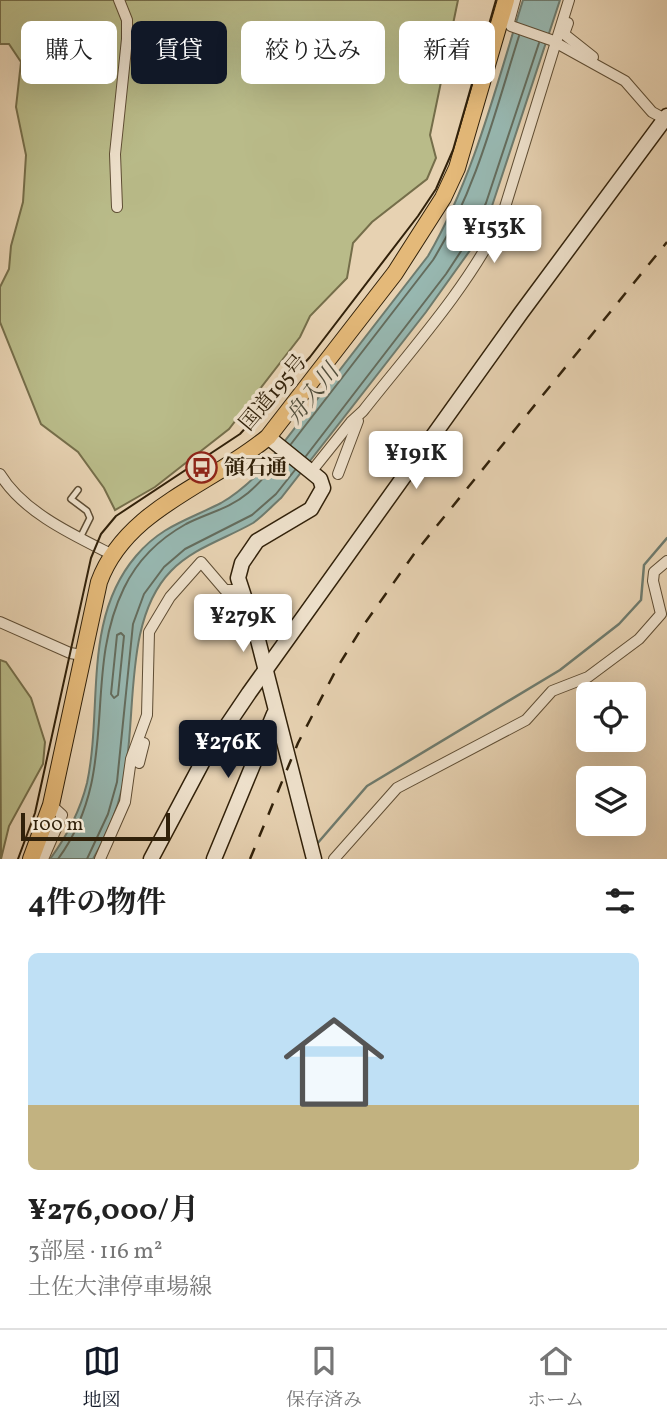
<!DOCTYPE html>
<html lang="ja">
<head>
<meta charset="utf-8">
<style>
  body { margin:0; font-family:Vollkorn,"Noto Serif JP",serif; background:#f6f6f6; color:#222; height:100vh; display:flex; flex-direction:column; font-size:26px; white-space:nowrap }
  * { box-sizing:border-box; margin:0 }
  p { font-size:23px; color:#767676 }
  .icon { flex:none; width:38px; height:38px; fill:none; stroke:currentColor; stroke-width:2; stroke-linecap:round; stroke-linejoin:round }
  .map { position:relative; height:859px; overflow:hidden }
  .drawer { display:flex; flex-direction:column; background:#fff; flex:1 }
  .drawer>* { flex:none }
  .banner { position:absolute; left:21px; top:21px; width:626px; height:63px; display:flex; gap:14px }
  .fabs { position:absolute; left:576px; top:682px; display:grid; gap:14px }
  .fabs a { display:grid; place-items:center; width:70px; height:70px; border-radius:10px; background:#fff; box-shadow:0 7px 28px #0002; font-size:35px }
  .scale { position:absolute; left:21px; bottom:18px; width:149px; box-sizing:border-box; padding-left:7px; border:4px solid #31210a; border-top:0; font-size:19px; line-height:24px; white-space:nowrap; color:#31210a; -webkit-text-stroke:5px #efe2cd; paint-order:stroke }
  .price { position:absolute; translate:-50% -60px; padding:0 16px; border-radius:7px; background:#fff; color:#222; font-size:23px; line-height:46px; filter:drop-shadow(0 2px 4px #0008) }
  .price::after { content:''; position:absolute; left:50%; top:42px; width:21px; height:16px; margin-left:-10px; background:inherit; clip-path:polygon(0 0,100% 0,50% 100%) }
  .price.selected { background:#111827; color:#fff }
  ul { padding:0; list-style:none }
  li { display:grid; align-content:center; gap:14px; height:371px; padding:0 28px }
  li span { display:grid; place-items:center; height:217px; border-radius:10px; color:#555 }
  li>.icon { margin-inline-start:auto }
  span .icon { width:126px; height:126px; fill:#fffc; stroke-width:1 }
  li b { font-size:30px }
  h2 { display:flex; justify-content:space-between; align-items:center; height:84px; padding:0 28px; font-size:30px }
  .tag { padding:0 24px; border-radius:10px; background:#fff; box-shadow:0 7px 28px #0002; font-size:24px; line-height:63px }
  .tag.selected { background:#111827; color:#fff }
  .tab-bar { display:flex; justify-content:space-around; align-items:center; height:98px; border-top:2px solid #e0e0e0; background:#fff; font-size:19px; color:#767676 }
  .tab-bar a { display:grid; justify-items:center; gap:4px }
  .tab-bar .selected { color:#111827 }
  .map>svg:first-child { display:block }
  .green { fill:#b9bb89; stroke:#756e4a; stroke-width:2 }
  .water { fill:#97b7b0; stroke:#6e7b6e; stroke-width:2 }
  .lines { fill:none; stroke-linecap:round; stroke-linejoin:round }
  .shore { stroke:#646c5d; stroke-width:2 }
  .stream { stroke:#6e7b6e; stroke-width:2.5 }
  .service-casing { stroke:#5e4d34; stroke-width:8 }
  .minor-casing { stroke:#5e4d34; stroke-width:12 }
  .secondary-casing { stroke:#31210a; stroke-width:17 }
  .trunk-casing { stroke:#31210a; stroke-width:18 }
  .service { stroke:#efe2cd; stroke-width:5 }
  .minor { stroke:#efe2cd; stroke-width:10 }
  .secondary { stroke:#efe2cd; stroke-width:14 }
  .trunk { stroke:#e4b979; stroke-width:16 }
  .tram { stroke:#31210a; stroke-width:2 }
  .rail { stroke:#31210a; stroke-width:2.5; stroke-dasharray:12 12; stroke-linecap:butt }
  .labels { text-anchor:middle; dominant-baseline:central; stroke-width:7; stroke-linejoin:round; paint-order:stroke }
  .street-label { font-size:21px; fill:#31210a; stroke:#efe2cd }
  .poi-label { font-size:21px; font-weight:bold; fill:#31210a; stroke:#efe2cd; text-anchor:start }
  .water-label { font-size:23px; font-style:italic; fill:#504e3c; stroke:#efe2cd }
</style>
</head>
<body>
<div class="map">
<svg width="667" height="859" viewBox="0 0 667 859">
  <rect width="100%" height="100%" fill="#e7d2b2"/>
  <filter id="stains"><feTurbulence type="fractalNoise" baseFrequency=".00286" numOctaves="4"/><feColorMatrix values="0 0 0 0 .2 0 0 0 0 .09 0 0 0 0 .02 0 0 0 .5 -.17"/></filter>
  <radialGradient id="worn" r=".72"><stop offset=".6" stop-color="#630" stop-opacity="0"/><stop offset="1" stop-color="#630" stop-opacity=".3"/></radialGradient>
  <g class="green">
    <polygon points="0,0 458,0 430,135 436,158 427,179 372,222 353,243 347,278 310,316 300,337 229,429 155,487 115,510 104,488 78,452 41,424 0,322 0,287 9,269 11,246 23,202 26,155 16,107 21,62 9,44 0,44"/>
    <polygon points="0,660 6,662 31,698 45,742 43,764 9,826 1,859"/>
  </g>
  <path class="water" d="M523,0H560L492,206L476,242L426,312L281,498C272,506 263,516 253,523C225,539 193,548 171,571C122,621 138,720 123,785C117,811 107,836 93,859H50C67,836 80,811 87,783C103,708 82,619 136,556C161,526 188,520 221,503C237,494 250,482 263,469L428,256C474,177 496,86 523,0Z"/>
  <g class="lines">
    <g class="shore">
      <path d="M291,444L433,260C476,191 495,112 519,36"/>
      <polyline points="306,456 446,274 469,239 486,203 539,43"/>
      <polygon points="121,633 124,636 118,695 114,698 111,694 117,635"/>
      <path d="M58,859C122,772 81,676 124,588C137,561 159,539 186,524C207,513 229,509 248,493C260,483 270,471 280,458"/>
      <polyline points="87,859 108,814 117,782 133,624 144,594 164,567 185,549 252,515 276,494 295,470"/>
    </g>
    <polyline class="stream" points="316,845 367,786 560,670 619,624 641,600 644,565 667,538"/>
    <defs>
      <polyline id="service" points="78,490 71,499 87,511 90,518 80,538"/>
      <g id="minor">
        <polyline points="515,0 509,22 511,26 551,40 625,81 652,112 665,119"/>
        <polyline points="568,23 564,34 593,57"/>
        <polyline points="117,207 115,154 127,39 127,20 119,0"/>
        <path d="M311,472L351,422L363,411C411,350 466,290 501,220L569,0"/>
        <path d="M0,474C23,512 73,535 111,554"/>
        <polyline points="338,474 358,421"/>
        <polyline points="0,622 70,653 82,655"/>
        <polyline points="139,763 144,743"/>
        <polyline points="43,859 62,815 51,805"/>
        <polyline points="100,859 125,802 131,759 147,715 149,632 170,597 201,562 225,590 242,590"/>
        <polyline points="334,859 397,788 526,720 552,691 588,677 639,639 661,614 653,581 654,572 667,561"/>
      </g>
      <g id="secondary">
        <polyline points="268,437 320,479 323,488 311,509 257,541 242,563 238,578 257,636 314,859"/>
        <polyline points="151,859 203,761 249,693 521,313 667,116"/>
        <polyline points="214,859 274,714"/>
      </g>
      <path id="trunk" d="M31,859L51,805L99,582C126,508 211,485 268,437L395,273L443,198L457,168L506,0"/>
    </defs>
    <use href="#service" class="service-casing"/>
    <use href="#minor" class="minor-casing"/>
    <use href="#secondary" class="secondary-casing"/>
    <use href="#trunk" class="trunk-casing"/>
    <use href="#service" class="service"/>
    <use href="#minor" class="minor"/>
    <use href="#secondary" class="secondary"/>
    <use href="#trunk" class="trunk"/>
    <polyline class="tram" points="18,859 35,813 91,558 101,534 116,516 240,434 310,357 418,216 436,189 453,150 496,0"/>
    <polyline class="rail" points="250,859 298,743 337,668 363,626 414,554 667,242"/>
  </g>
  <defs>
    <symbol id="bus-ring" viewBox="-11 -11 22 22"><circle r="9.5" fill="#efe2cd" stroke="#8f2418" stroke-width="1.5"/><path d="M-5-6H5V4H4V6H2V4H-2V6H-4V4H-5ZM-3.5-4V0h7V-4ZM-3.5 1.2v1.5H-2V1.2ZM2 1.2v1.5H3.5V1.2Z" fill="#8f2418"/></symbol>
  </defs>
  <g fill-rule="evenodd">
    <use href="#bus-ring" x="184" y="450" width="35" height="35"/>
  </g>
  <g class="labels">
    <g class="street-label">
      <text transform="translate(274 393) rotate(-50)">国道195号</text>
    </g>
    <g class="poi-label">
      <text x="224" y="468">領石通</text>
    </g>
    <g class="water-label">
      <text transform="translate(313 395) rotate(-51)">舟入川</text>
    </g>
  </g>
  <rect width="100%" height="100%" filter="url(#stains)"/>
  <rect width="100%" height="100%" fill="url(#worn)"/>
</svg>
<div class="fabs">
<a><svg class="icon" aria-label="locate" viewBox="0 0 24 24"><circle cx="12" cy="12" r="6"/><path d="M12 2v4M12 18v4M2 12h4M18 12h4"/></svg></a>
<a><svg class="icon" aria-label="layers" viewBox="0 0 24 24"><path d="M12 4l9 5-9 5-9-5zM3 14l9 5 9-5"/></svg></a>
</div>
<div class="scale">100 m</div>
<b class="price" style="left:494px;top:265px">¥153K</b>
<b class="price" style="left:416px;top:491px">¥191K</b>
<b class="price" style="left:243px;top:654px">¥279K</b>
<b class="price selected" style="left:228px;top:780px">¥276K</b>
<div class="banner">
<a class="tag">購入</a>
<a class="tag selected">賃貸</a>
<a class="tag">絞り込み</a>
<a class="tag">新着</a>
</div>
</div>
<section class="drawer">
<h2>4件の物件<svg class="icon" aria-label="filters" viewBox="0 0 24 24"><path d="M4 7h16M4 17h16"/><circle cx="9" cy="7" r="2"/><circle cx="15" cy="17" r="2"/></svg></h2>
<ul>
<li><span style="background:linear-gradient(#bfe0f5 70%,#c2b280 0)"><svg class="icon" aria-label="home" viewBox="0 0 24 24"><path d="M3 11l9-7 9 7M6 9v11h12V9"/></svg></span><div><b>¥276,000/月</b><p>3部屋 · 116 m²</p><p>土佐大津停車場線</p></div></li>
</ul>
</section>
<nav class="tab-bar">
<a class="selected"><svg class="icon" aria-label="map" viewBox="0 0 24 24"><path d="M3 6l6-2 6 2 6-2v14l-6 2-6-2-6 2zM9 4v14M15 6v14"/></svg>地図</a>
<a><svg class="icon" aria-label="saved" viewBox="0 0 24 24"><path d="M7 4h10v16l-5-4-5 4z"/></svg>保存済み</a>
<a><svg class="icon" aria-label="home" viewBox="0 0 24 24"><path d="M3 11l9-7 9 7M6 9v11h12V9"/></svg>ホーム</a>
</nav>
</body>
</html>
